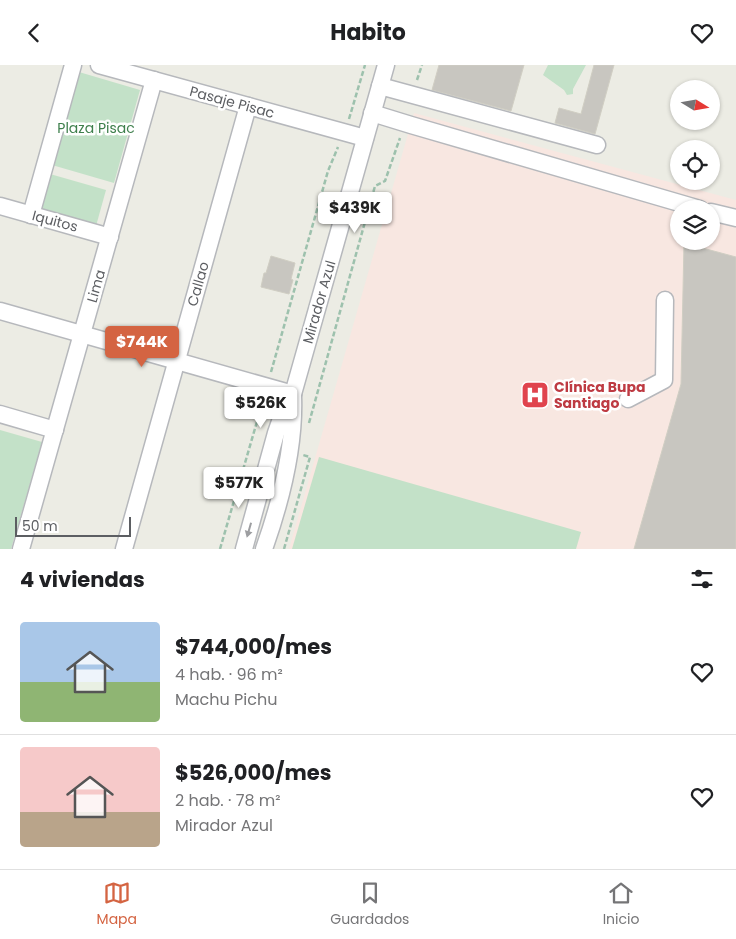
<!DOCTYPE html>
<html lang="es">
<head>
<meta charset="utf-8">
<style>
  body { margin:0; font-family:Poppins,sans-serif; background:#f2f2f2; color:#202124; height:100vh; display:flex; flex-direction:column; font-size:19px; white-space:nowrap }
  * { box-sizing:border-box; margin:0 }
  p { font-size:16px; color:#757577 }
  .icon { flex:none; width:28px; height:28px; fill:none; stroke:currentColor; stroke-width:2; stroke-linecap:round; stroke-linejoin:round }
  .map { position:relative; height:484px; overflow:hidden }
  .drawer { display:flex; flex-direction:column; background:#fff; flex:1 }
  .drawer>* { flex:none }
  .needle { width:32px; rotate:101deg }
  .controls { position:absolute; left:670px; top:15px; display:grid; gap:10px }
  .controls a { display:grid; place-items:center; width:50px; height:50px; border-radius:50%; background:#fff; box-shadow:0 1px 4px #0004; font-size:25px }
  .scale { position:absolute; left:15px; bottom:12px; width:116px; box-sizing:border-box; padding-left:5px; border:2px solid #5c5e62; border-top:0; font-size:14px; line-height:18px; white-space:nowrap; color:#5c5e62; -webkit-text-stroke:4px #fff; paint-order:stroke }
  .price { position:absolute; translate:-50% -42px; padding:0 11px; border-radius:5px; background:#fff; color:#222; font-size:16px; line-height:32px; filter:drop-shadow(0 1px 2px #0008) }
  .price::after { content:''; position:absolute; left:50%; top:30px; width:15px; height:11px; margin-left:-8px; background:inherit; clip-path:polygon(0 0,100% 0,50% 100%) }
  .price.on { background:#d46442; color:#fff }
  ul { padding:0; list-style:none }
  li { display:flex; align-items:center; gap:15px; height:125px; padding:0 20px }
  li+li { border-top:1px solid #e0e0e0 }
  li span { display:grid; place-items:center; flex:none; width:140px; height:100px; border-radius:5px; color:#555 }
  li>.icon { margin-inline-start:auto }
  span .icon { width:60px; height:60px; fill:#fffc; stroke-width:1 }
  li b { font-size:21px }
  h2 { display:flex; justify-content:space-between; align-items:center; height:60px; padding:0 20px; font-size:21px }
  header { display:flex; justify-content:space-between; align-items:center; height:65px; padding:0 20px; background:#fff; font-size:22px; font-weight:700 }
  .dock { display:flex; justify-content:space-around; align-items:center; height:70px; border-top:1px solid #e0e0e0; background:#fff; font-size:14px; color:#757577 }
  .dock a { display:grid; justify-items:center; gap:2px }
  .dock .on { color:#d46442 }
  .map>svg:first-child { display:block }
  .medical { fill:#f8e7e1; fill-rule:evenodd }
  .green { fill:#c3e1c8 }
  .building { fill:#c8c6c0; stroke:#d0cec3 }
  .lines { fill:none; stroke-linecap:round; stroke-linejoin:round }
  .minor-casing { stroke:#b6b8bc; stroke-width:19 }
  .path { stroke:#9dc1ad; stroke-width:2.5; stroke-dasharray:5 2.5; stroke-linecap:butt }
  .minor { stroke:#fff; stroke-width:16 }
  .oneway { fill:#9d9ea1 }
  .labels { text-anchor:middle; dominant-baseline:central; stroke-width:5; stroke-linejoin:round; paint-order:stroke }
  .street-label { font-size:14px; fill:#5c5e62; stroke:#fff }
  .park-label { font-size:14px; fill:#3e7f4c; stroke:#fff }
  .health-label { font-size:14px; font-weight:bold; fill:#be3a42; stroke:#fff; text-anchor:start }
</style>
</head>
<body>
<header><svg class="icon" aria-label="back" viewBox="0 0 24 24"><path d="M15 5l-7 7 7 7"/></svg>Habito<svg class="icon" aria-label="heart" viewBox="0 0 24 24"><path d="M12 20l-8-8c-3-5 5-10 8-4 3-6 11-1 8 4z"/></svg></header>
<div class="map">
<svg width="736" height="484" viewBox="0 0 736 484">
  <rect width="100%" height="100%" fill="#ecece4"/>
  <path class="medical" d="M414,48L736,135V484H289ZM679,144H711V176H679Z"/>
  <g class="green">
    <polygon points="548,0 586,0 573,24 573,29 567,30 564,25 543,10"/>
    <polygon points="79,7 140,25 114,118 52,100"/>
    <polygon points="50,109 106,125 96,161 40,146"/>
    <polygon points="0,365 42,377 11,484 0,484"/>
    <polygon points="319,392 581,467 576,484 292,484"/>
  </g>
  <g class="building">
    <polygon points="439,0 524,0 511,46 432,25"/>
    <polygon points="594,0 614,0 595,69 555,58 559,43 581,49"/>
    <polygon points="684,178 736,192 736,484 634,484 681,319"/>
    <polygon points="271,191 295,198 291,214 293,215 289,229 261,222 264,208 266,208"/>
  </g>
  <g class="lines">
    <defs>
      <g id="minor">
        <polyline points="99,0 365,73"/>
        <polyline points="380,21 597,80"/>
        <polyline points="372,48 411,60 700,144"/>
        <polyline points="0,141 110,172"/>
        <polyline points="711,147 736,153"/>
        <polyline points="31,150 73,0"/>
        <polyline points="0,246 293,329"/>
        <polyline points="628,334 664,315 665,235"/>
        <polyline points="0,349 55,365"/>
        <polyline points="21,484 154,15"/>
        <polyline points="124,484 248,41"/>
        <polyline points="244,484 276,368 283,348 293,329 386,0"/>
        <path d="M264,484C281,436 295,383 293,331"/>
      </g>
    </defs>
    <use href="#minor" class="minor-casing"/>
    <g class="path">
      <polyline points="417,15 422,0"/>
      <polyline points="349,54 365,0"/>
      <polyline points="271,307 328,106 338,82"/>
      <polyline points="309,358 375,121 385,116 400,73"/>
      <polyline points="220,484 263,336"/>
      <polyline points="284,484 310,392 303,390"/>
    </g>
    <use href="#minor" class="minor"/>
  </g>
  <defs><path id="oneway-solid" d="M-6-.8H1V-3.2L6.5 0L1 3.2V.8H-6Z" transform="scale(1.25)"/></defs>
  <use class="oneway" href="#oneway-solid" transform="translate(249 465) rotate(106)"/>
  <defs>
    <symbol id="hospital-square" viewBox="-11 -11 22 22"><rect x="-9" y="-9" width="18" height="18" rx="4" fill="#e0444e" stroke="#fff"/><path d="M-5-5h3v3.5h4V-5h3V5h-3V1.5h-4V5h-3Z" fill="#fff"/></symbol>
  </defs>
  <g fill-rule="evenodd">
    <use href="#hospital-square" x="519" y="314" width="32" height="32"/>
  </g>
  <g class="labels">
    <g class="street-label">
      <text transform="translate(232 37) rotate(15)">Pasaje Pisac</text>
      <text transform="translate(55 156) rotate(15)">Iquitos</text>
      <text transform="translate(198 219) rotate(-74)">Callao</text>
      <text transform="translate(96 221) rotate(-74)">Lima</text>
      <text transform="translate(319 237) rotate(-74)">Mirador Azul</text>
    </g>
    <g class="park-label">
      <text x="96" y="63">Plaza Pisac</text>
    </g>
    <g class="health-label">
      <text x="554" y="322">Clínica Bupa<tspan x="554" dy="16">Santiago</tspan></text>
    </g>
  </g>
</svg>
<div class="controls">
<a><svg class="needle" viewBox="-14 -14 28 28"><path d="M0-13l5 13h-10z" fill="#e53935"/><path d="M0 13l5-13h-10z" fill="#757577"/></svg></a>
<a><svg class="icon" aria-label="locate" viewBox="0 0 24 24"><circle cx="12" cy="12" r="6"/><path d="M12 2v4M12 18v4M2 12h4M18 12h4"/></svg></a>
<a><svg class="icon" aria-label="layers" viewBox="0 0 24 24"><path d="M12 4l9 5-9 5-9-5zM3 14l9 5 9-5"/></svg></a>
</div>
<div class="scale">50 m</div>
<b class="price" style="left:355px;top:169px">$439K</b>
<b class="price on" style="left:142px;top:303px">$744K</b>
<b class="price" style="left:261px;top:364px">$526K</b>
<b class="price" style="left:239px;top:444px">$577K</b>
</div>
<section class="drawer">
<h2>4 viviendas<svg class="icon" aria-label="filters" viewBox="0 0 24 24"><path d="M4 7h16M4 17h16"/><circle cx="9" cy="7" r="2"/><circle cx="15" cy="17" r="2"/></svg></h2>
<ul>
<li><span style="background:linear-gradient(#a9c7e8 60%,#8fb573 0)"><svg class="icon" aria-label="home" viewBox="0 0 24 24"><path d="M3 11l9-7 9 7M6 9v11h12V9"/></svg></span><div><b>$744,000/mes</b><p>4 hab. · 96 m²</p><p>Machu Pichu</p></div><svg class="icon" aria-label="heart" viewBox="0 0 24 24"><path d="M12 20l-8-8c-3-5 5-10 8-4 3-6 11-1 8 4z"/></svg></li>
<li><span style="background:linear-gradient(#f6c9c9 65%,#b9a48a 0)"><svg class="icon" aria-label="home" viewBox="0 0 24 24"><path d="M3 11l9-7 9 7M6 9v11h12V9"/></svg></span><div><b>$526,000/mes</b><p>2 hab. · 78 m²</p><p>Mirador Azul</p></div><svg class="icon" aria-label="heart" viewBox="0 0 24 24"><path d="M12 20l-8-8c-3-5 5-10 8-4 3-6 11-1 8 4z"/></svg></li>
</ul>
</section>
<nav class="dock">
<a class="on"><svg class="icon" aria-label="map" viewBox="0 0 24 24"><path d="M3 6l6-2 6 2 6-2v14l-6 2-6-2-6 2zM9 4v14M15 6v14"/></svg>Mapa</a>
<a><svg class="icon" aria-label="saved" viewBox="0 0 24 24"><path d="M7 4h10v16l-5-4-5 4z"/></svg>Guardados</a>
<a><svg class="icon" aria-label="home" viewBox="0 0 24 24"><path d="M3 11l9-7 9 7M6 9v11h12V9"/></svg>Inicio</a>
</nav>
</body>
</html>
